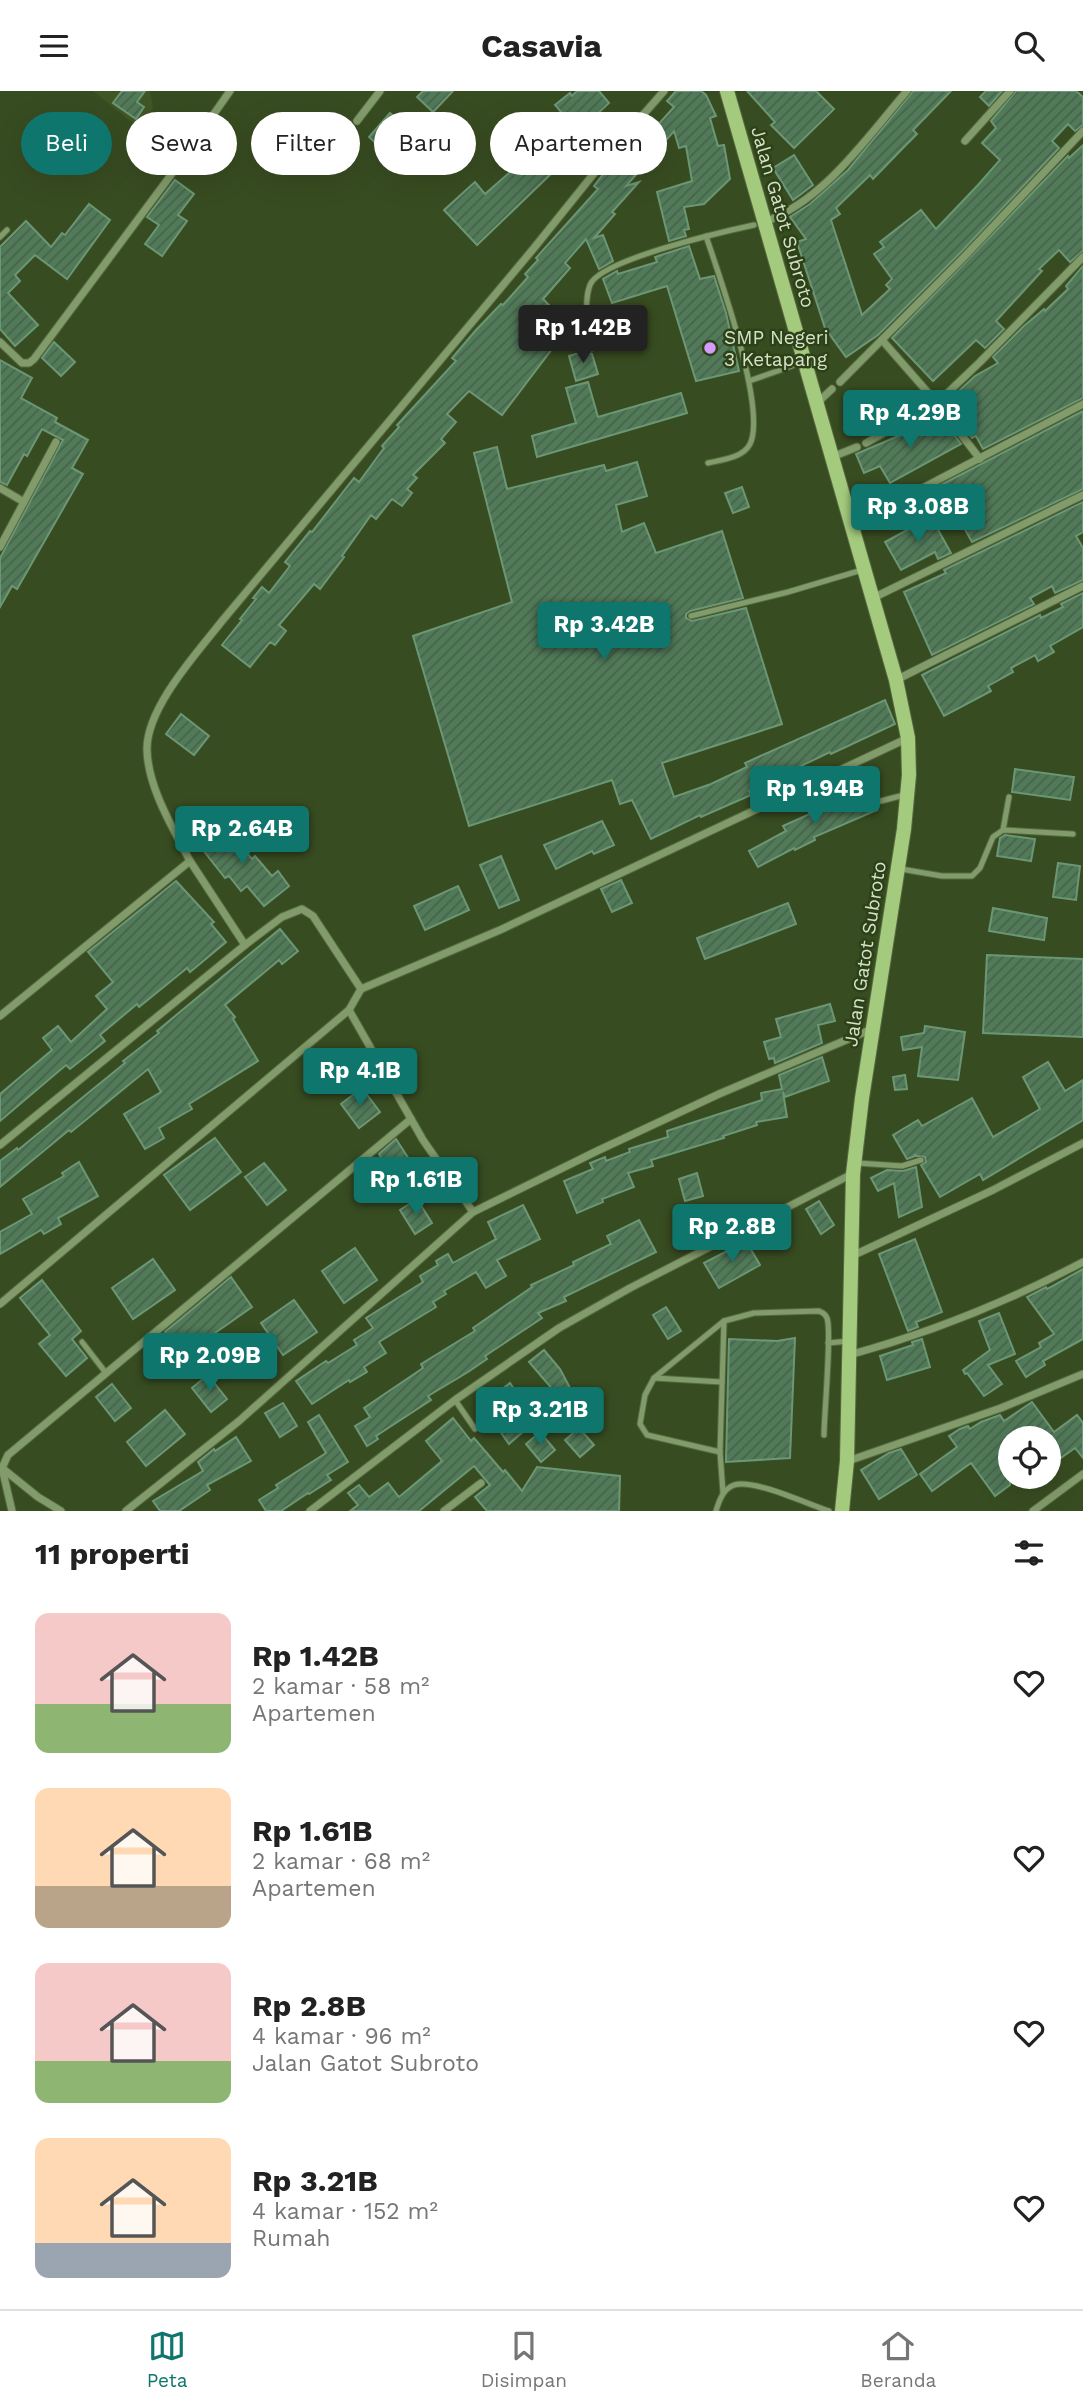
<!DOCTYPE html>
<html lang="id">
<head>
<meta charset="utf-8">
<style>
  body { margin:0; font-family:"Work Sans",sans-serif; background:#f2f2f2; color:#222; height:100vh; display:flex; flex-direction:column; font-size:26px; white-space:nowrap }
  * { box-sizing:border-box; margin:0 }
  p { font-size:23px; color:#767676 }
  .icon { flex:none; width:38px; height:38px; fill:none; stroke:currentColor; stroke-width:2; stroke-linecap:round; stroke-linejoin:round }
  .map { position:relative; height:1420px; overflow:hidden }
  .drawer { display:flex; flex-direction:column; background:#fff; flex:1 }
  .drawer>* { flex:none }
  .banner { position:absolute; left:21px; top:21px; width:700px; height:63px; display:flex; gap:14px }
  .buttons { position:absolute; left:998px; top:1335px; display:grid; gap:14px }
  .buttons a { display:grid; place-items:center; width:63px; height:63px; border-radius:50%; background:#fff; box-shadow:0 7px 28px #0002; font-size:35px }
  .price { position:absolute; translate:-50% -60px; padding:0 16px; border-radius:7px; background:#0f766e; color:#fff; font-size:23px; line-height:46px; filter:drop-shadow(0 2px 4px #0008) }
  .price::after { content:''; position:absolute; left:50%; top:42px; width:21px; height:16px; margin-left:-10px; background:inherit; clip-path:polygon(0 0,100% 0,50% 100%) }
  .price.on { background:#222; color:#fff }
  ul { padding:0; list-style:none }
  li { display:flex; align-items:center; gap:21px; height:175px; padding:0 35px }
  li span { display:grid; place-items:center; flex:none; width:196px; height:140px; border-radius:14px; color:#555 }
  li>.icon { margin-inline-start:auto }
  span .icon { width:84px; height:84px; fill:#fffc; stroke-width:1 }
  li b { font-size:30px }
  h2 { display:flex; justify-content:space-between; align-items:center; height:84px; padding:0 35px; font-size:30px }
  .pill { padding:0 24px; border-radius:32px; background:#fff; box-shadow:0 7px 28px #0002; font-size:24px; line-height:63px }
  .pill.on { background:#0f766e; color:#fff }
  header { display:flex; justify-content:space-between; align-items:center; height:91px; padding:0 35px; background:#fff; font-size:32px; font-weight:700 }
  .tab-bar { display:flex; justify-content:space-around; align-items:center; height:98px; border-top:2px solid #e0e0e0; background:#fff; font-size:19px; color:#767676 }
  .tab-bar a { display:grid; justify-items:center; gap:4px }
  .tab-bar .on { color:#0f766e }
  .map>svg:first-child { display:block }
  .built { fill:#405725 }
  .building { fill:url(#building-hatch); stroke:#6c9774; stroke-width:2 }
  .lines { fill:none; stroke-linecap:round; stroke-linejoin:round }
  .lane-casing { stroke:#576a43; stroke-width:7 }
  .street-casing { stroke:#576a43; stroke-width:9 }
  .secondary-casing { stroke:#576a43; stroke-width:16 }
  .lane { stroke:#829b6a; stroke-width:5 }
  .street { stroke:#829b6a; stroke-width:7 }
  .secondary { stroke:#a4ca7d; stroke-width:14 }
  .poi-dot { fill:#d49cfc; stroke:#2d4116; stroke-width:2.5 }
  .labels { text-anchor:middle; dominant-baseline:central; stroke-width:5; stroke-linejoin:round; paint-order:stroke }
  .street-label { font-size:19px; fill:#d5e2ca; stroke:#2d4116 }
  .poi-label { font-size:19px; fill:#d5e2ca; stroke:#2d4116; text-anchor:start }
</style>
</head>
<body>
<header><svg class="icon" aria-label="menu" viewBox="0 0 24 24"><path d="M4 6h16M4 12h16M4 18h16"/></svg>Casavia<svg class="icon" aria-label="search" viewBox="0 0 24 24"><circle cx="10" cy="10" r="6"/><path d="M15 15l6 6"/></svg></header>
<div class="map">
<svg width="1083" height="1420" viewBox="0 0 1083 1420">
  <defs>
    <pattern id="building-hatch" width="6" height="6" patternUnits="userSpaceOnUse" patternTransform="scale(1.75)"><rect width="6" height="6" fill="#507a58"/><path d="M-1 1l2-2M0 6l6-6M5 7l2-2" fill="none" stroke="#49624c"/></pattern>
  </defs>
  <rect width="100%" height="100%" fill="#384c21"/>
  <polygon class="built" points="93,0 150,0 153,17 138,36"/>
  <g class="building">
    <polygon points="122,0 145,0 137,11 144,16 136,28 113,12"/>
    <polygon points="423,0 453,0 433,21 417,6"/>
    <polygon points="577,0 599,0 609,12 595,25 593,22 571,40 579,49 547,78 551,83 477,154 444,119 475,91 485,103 518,74 537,54 533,50 562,22 555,14 570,2 572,5"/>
    <polygon points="676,0 701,0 706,4 716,25 710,27 718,55 724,54 730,88 704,113 684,116 689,138 684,139 686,145 669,150 657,101 692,90 686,55 679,57 674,40 626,95 639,91 612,121 615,123 594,147 603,144 613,170 599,178 586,148 565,172 570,177 543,208 549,214 544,219 568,237 502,324 469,300 447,323 456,331 441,348 445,352 413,384 417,387 407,398 412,402 402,415 392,408 376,428 371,424 342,465 344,466 320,498 314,493 279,534 286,540 275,554 270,551 250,576 222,554 242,529 240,528 256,508 253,507 262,496 269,502 290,475 285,471 310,440 312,441 354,387 359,391 384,357 382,355 399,336 397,334 456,270 452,267 476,239 501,213 503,214 528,186 525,183 538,169 536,167 598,98 594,95 608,77 633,50 639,55 674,16 667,10"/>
    <polygon points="747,0 816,0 834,18 794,57 771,34 775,31"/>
    <polygon points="913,0 951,0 913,39 917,43 904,56 873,88 870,84 836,117 840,123 831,129 862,224 890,198 886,194 892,188 874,163 884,156 880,151 921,119 936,138 978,94 1000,69 982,52 996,37 991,30 1016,0 1076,0 1083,6 1083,34 1075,40 1068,33 1052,50 1059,57 963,159 878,244 846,266 825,237 797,151 806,148 790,126 810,113 848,79"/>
    <polygon points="986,0 1002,0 989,15 980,6"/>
    <polygon points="390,22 417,46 395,70 369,46"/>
    <polygon points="1083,54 1083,160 1070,171 1059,159 1039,178 1042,180 996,230 1004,238 985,257 976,249 933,290 892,247 1068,65 1069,67"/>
    <polygon points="794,64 813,94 793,109 773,77"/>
    <polygon points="175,89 194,103 178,124 187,130 162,165 145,153 159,134 147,126"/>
    <polygon points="89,113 110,129 67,188 35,164 15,184 20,190 8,202 38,234 15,255 0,238 0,156 26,130 51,156 62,142 65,144"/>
    <polygon points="689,155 700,188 714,185 726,222 739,280 696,290 667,195 612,212 603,188 617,180 618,183 657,171 655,166"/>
    <polygon points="1083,175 1083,307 983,358 976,345 972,347 955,325 970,317 960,299 975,285 998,272 993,266 1024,235 1044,218 1045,220 1068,198 1066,195"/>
    <polygon points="54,251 75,271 61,285 42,267"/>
    <polygon points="586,260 592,263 598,283 576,290 569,265"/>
    <polygon points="0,269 32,287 21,307 57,327 55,331 88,349 72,377 83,383 17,498 12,495 0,516 0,467 63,349 42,338 27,365 24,363 7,394 0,391"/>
    <polygon points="588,291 598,326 681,302 687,322 537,366 532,345 576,332 566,297"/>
    <polygon points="1083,320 1083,398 972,451 953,417 950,419 937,396"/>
    <polygon points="939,324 961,353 890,392 880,375 864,382 856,363 910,340"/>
    <polygon points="497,356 507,398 604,374 606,380 637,371 647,405 616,414 622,441 644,432 656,462 722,440 743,507 690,520 686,523 686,527 692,530 746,517 782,633 662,672 674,706 711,693 747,676 745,672 885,609 895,633 831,663 830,661 749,700 751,704 701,726 700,724 651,748 632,709 620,713 612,689 469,735 413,545 512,511 474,362"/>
    <polygon points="742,396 749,416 733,422 725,402"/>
    <polygon points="1083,411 1083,441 1076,445 1083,457 1083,489 1055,502 1052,495 1030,507 1034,513 932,564 904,501 946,482 944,479"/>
    <polygon points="931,426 951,462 938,468 935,461 901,479 885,451"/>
    <polygon points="1083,502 1083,536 1050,555 1054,561 1038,570 1035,564 1011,577 1013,581 988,595 991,600 944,625 922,584 1040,524 1041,527 1063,516 1061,513"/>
    <polygon points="181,623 209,645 194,664 166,643"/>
    <polygon points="1015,678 1074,686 1070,709 1012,701"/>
    <polygon points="867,697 877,719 814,746 815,749 795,759 794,757 758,776 749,760 786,740 783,735"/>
    <polygon points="602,730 614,754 594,763 592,760 556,778 544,754"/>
    <polygon points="224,734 252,768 255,765 272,785 278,780 289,795 264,815 247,795 241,800 229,785 225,787 199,754"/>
    <polygon points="1005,744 1035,748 1031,770 997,765 1000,747"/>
    <polygon points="501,765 519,809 499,817 480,774"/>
    <polygon points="1058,772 1080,775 1076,809 1053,806"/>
    <polygon points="621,789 632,812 612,821 601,798"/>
    <polygon points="176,790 214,831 211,833 226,851 190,881 187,877 139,916 137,913 100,944 105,950 70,978 66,974 0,1030 0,1003 52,959 43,947 58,935 71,951 107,918 96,905 113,891 88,861"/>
    <polygon points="458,795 469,819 425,839 414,815"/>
    <polygon points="788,812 796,833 705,868 697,847"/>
    <polygon points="993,817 1047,827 1044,849 989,840"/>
    <polygon points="280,838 298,860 282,873 279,869 225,914 235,926 233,928 258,970 189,1013 192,1018 159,1037 164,1047 145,1058 124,1023 161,1001 148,978 71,1041 69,1039 0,1096 0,1070 17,1057 18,1059 125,972 123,970 159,942 157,940"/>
    <polygon points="987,864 1083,868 1083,946 983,942"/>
    <polygon points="830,913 835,930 818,934 822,952 775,972 774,967 769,968 764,951 781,946 776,928"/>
    <polygon points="925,935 965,941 958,989 918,985 922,956 903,959 901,946 924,942"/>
    <polygon points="822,966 829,990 785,1006 783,1001 787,1026 756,1031 757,1034 723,1045 724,1047 651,1069 653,1075 628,1082 634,1096 602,1108 603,1111 577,1122 564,1090 593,1078 590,1072 605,1066 606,1070 630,1061 629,1058 668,1046 667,1040 762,1009 761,1002 782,998 779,984"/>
    <polygon points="1048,971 1065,1000 1083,989 1083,1029 983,1089 980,1083 940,1106 921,1074 926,1071 925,1066 916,1065 915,1063 915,1065 907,1068 893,1044 918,1029 922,1035 972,1007 993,1046 1040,1018 1023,986"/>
    <polygon points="905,984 907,998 895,999 893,986"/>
    <polygon points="362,997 380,1021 359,1037 341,1013"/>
    <polygon points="215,1047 241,1081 190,1119 164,1084"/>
    <polygon points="396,1048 416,1079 397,1092 379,1063"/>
    <polygon points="79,1071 98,1105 58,1127 61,1133 44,1143 41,1139 0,1163 0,1141 32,1123 23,1108 64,1085 62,1082"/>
    <polygon points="264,1072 286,1099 267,1114 245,1086"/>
    <polygon points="916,1076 922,1116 899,1126 894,1092 878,1100 871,1087 887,1079 903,1080"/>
    <polygon points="439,1082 449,1097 439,1104 429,1089"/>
    <polygon points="697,1082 703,1105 685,1110 679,1088"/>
    <polygon points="417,1108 432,1132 415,1143 400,1119"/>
    <polygon points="819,1110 834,1134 821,1143 806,1118"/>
    <polygon points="523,1114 540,1148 497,1169 506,1185 486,1197 476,1181 444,1200 446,1203 433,1211 436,1216 379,1251 386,1262 364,1276 367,1281 350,1291 349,1289 312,1313 296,1290 326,1270 328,1272 357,1254 354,1249 373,1237 366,1227 423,1191 420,1185 438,1174 436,1170 448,1163 453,1172 496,1148 488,1131"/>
    <polygon points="639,1129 656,1161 564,1206 566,1210 538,1222 542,1227 485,1265 487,1268 468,1281 428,1305 431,1309 376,1345 378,1348 367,1355 355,1335 370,1326 364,1317 423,1277 421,1273 475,1240 473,1237 532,1196 531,1194 574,1174 573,1171 611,1153 607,1145"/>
    <polygon points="915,1148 942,1221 916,1231 918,1236 908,1240 879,1163"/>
    <polygon points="746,1150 760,1174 719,1197 704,1172"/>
    <polygon points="355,1157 377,1189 344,1212 322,1180"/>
    <polygon points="153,1168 175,1199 133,1228 112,1197"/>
    <polygon points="1083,1178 1083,1248 1043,1270 1045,1274 1026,1286 1016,1270 1041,1256 1039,1252 1054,1243 1027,1206 1046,1196 1047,1198"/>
    <polygon points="231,1186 252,1216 215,1242 218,1247 185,1270 165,1241"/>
    <polygon points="42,1189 81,1240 72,1248 87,1267 66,1285 39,1253 50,1244 20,1207"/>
    <polygon points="294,1209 317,1241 283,1264 261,1232"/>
    <polygon points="666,1216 681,1240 668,1248 653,1224"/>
    <polygon points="999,1222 1015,1263 988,1274 1002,1293 984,1305 967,1282 965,1283 963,1279 990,1259 979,1230"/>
    <polygon points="795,1247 790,1367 726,1371 729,1248 777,1250"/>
    <polygon points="922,1248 930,1276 887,1289 880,1265 913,1254 912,1251"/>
    <polygon points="544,1259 560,1278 576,1308 548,1323 539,1308 554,1300 529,1271"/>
    <polygon points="208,1284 227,1308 211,1321 192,1297"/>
    <polygon points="510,1292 521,1308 505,1320 523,1341 509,1353 481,1314"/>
    <polygon points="112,1293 131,1317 115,1330 96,1306"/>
    <polygon points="1032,1311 1054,1341 1077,1324 1083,1332 1083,1367 1075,1357 1048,1376 1048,1348 1033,1348 1027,1339 1015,1348 1010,1348 1010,1394 995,1405 971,1372 932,1400 920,1383 957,1356 949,1345 960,1338 968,1335 970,1338 981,1331 1000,1324 1004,1330"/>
    <polygon points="283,1312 297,1335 280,1346 265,1322"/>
    <polygon points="165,1319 185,1343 146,1375 127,1351"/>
    <polygon points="319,1324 348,1371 327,1384 331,1389 309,1403 308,1402 281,1420 266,1420 259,1409 278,1397 276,1394 326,1362 308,1331"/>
    <polygon points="453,1327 471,1350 474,1347 503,1381 505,1379 522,1400 537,1376 620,1385 619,1420 487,1420 475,1406 490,1394 474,1375 419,1420 350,1420 358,1414 348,1402 359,1394 369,1406 388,1392 399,1406 442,1370 426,1350"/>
    <polygon points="579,1337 594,1354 580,1366 565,1349"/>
    <polygon points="540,1341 555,1359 541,1371 526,1353"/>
    <polygon points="236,1346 251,1370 207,1394 210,1399 179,1420 160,1420 153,1410 203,1380 198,1371 214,1358 215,1360"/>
    <polygon points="901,1358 917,1384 879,1408 861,1379 889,1362"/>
  </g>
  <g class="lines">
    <defs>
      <g id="lane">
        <path d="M706,145C719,184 767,318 750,353C743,367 721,369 708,372"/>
        <polyline points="0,146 7,139"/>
        <path d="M591,258C589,239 583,212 590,194C599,169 726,140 754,134"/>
        <polyline points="749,290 792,275"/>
        <polyline points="691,525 788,501 862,479"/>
        <polyline points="881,710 904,704"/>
        <polyline points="1003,739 1009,706"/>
        <polyline points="901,778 942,785 972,785 980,777 993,746 1003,739 1073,743"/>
        <polyline points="857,1072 902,1075 921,1069"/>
        <polyline points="82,1251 106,1282"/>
        <polyline points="828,1252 849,1250"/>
        <polyline points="654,1287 722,1291"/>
        <polyline points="455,1309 475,1338"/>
        <polyline points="720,1361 647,1344 640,1333 645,1304 654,1287 724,1230"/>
        <path d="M723,1402L720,1361L724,1230L754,1222L819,1220C823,1222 825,1222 827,1227C832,1239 824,1325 824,1344"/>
        <path d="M716,1420C719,1410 723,1398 734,1394C755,1388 807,1413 829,1420"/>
      </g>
      <g id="street">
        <polyline points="357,30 380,0"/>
        <polyline points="965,50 1010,0"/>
        <path d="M764,131C825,109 866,47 907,0"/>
        <polyline points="882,249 937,312 980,368"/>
        <polyline points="0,251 22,272 29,272 34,268 168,88 230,0"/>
        <polyline points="840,291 967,163 1083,40"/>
        <polyline points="817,312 832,298"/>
        <polyline points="866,352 937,312 980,271 1083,166"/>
        <polyline points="832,366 857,356"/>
        <polyline points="0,397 24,411"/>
        <polyline points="852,434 1083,313"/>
        <polyline points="0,456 56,351"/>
        <polyline points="873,507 1083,404"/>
        <polyline points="896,589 1083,495"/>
        <path d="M190,770C173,737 148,697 147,659C146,617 197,562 222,530L534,157L620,50L664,0"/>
        <polyline points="349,919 423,1049 473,1121"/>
        <polyline points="0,925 190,770 245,854"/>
        <polyline points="0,1054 245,854 282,826 302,818 313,825 361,898"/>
        <polyline points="852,1165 993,1099 1083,1052"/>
        <polyline points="0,1213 349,919 361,898 500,839 908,647"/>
        <path d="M849,1264C930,1242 1009,1210 1083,1171"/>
        <polyline points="848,1370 1001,1317 1083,1283"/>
        <polyline points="2,1377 12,1420"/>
        <polyline points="61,1420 38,1406 2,1377 8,1364 411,1028"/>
        <polyline points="126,1420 239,1330 473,1121 597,1060 719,1003 872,938"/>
        <polyline points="310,1420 455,1309 559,1237 630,1197 852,1083"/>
        <polyline points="444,1420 481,1392"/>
        <polyline points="1033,1420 1083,1383"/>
      </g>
      <polyline id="secondary" points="727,0 896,589 908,647 909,684 904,738 862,1007 853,1083 847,1370 842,1420"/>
    </defs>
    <use href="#lane" class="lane-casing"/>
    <use href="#street" class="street-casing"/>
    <use href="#secondary" class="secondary-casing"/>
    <use href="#lane" class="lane"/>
    <use href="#street" class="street"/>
    <use href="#secondary" class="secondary"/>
  </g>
  <circle class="poi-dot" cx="710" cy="257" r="7"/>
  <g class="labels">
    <g class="street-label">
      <text transform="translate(783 126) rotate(74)">Jalan Gatot Subroto</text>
      <text transform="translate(865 863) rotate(-81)">Jalan Gatot Subroto</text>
    </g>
    <g class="poi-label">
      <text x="724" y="246">SMP Negeri<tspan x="724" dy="22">3 Ketapang</tspan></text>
    </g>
  </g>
</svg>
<div class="buttons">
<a><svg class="icon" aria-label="locate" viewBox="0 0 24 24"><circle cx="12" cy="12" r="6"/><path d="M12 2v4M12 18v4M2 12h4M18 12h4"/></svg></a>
</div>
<b class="price on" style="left:583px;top:274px">Rp 1.42B</b>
<b class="price" style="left:910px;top:359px">Rp 4.29B</b>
<b class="price" style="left:918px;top:453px">Rp 3.08B</b>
<b class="price" style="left:604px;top:571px">Rp 3.42B</b>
<b class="price" style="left:815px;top:735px">Rp 1.94B</b>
<b class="price" style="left:242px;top:775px">Rp 2.64B</b>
<b class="price" style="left:360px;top:1017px">Rp 4.1B</b>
<b class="price" style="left:416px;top:1126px">Rp 1.61B</b>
<b class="price" style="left:732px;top:1173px">Rp 2.8B</b>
<b class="price" style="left:210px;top:1302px">Rp 2.09B</b>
<b class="price" style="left:540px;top:1356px">Rp 3.21B</b>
<div class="banner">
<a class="pill on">Beli</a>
<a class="pill">Sewa</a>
<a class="pill">Filter</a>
<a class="pill">Baru</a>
<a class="pill">Apartemen</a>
</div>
</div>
<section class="drawer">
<h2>11 properti<svg class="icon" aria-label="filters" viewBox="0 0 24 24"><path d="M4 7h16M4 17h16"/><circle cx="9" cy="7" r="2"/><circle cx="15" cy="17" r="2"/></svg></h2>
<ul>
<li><span style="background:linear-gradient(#f6c9c9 65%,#8fb573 0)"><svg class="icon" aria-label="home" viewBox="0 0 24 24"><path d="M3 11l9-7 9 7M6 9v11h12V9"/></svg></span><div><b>Rp 1.42B</b><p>2 kamar · 58 m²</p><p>Apartemen</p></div><svg class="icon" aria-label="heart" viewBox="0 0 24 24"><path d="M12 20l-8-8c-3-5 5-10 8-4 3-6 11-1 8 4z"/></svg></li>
<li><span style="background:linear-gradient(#ffd9b3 70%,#b9a48a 0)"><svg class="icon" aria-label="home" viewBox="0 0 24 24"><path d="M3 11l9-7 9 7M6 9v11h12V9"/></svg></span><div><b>Rp 1.61B</b><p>2 kamar · 68 m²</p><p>Apartemen</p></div><svg class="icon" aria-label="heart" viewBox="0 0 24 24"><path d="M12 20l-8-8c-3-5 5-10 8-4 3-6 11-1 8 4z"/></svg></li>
<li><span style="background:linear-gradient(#f6c9c9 70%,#8fb573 0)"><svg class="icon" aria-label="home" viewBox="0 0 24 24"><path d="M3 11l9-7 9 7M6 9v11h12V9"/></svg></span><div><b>Rp 2.8B</b><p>4 kamar · 96 m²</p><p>Jalan Gatot Subroto</p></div><svg class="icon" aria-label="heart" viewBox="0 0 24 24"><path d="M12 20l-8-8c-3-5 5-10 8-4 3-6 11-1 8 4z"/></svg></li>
<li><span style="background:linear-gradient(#ffd9b3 75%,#9aa5b1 0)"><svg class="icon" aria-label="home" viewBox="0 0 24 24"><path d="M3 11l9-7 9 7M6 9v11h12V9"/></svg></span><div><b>Rp 3.21B</b><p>4 kamar · 152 m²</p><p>Rumah</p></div><svg class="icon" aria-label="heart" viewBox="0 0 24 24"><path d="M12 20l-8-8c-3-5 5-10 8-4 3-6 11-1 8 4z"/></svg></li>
</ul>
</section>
<nav class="tab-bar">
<a class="on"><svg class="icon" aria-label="map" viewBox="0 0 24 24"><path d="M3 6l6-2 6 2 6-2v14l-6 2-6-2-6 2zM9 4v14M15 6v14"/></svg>Peta</a>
<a><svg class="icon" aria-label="saved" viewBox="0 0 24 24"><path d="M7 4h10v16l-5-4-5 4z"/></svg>Disimpan</a>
<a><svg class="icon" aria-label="home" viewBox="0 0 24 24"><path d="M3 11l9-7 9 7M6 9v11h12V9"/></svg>Beranda</a>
</nav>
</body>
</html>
